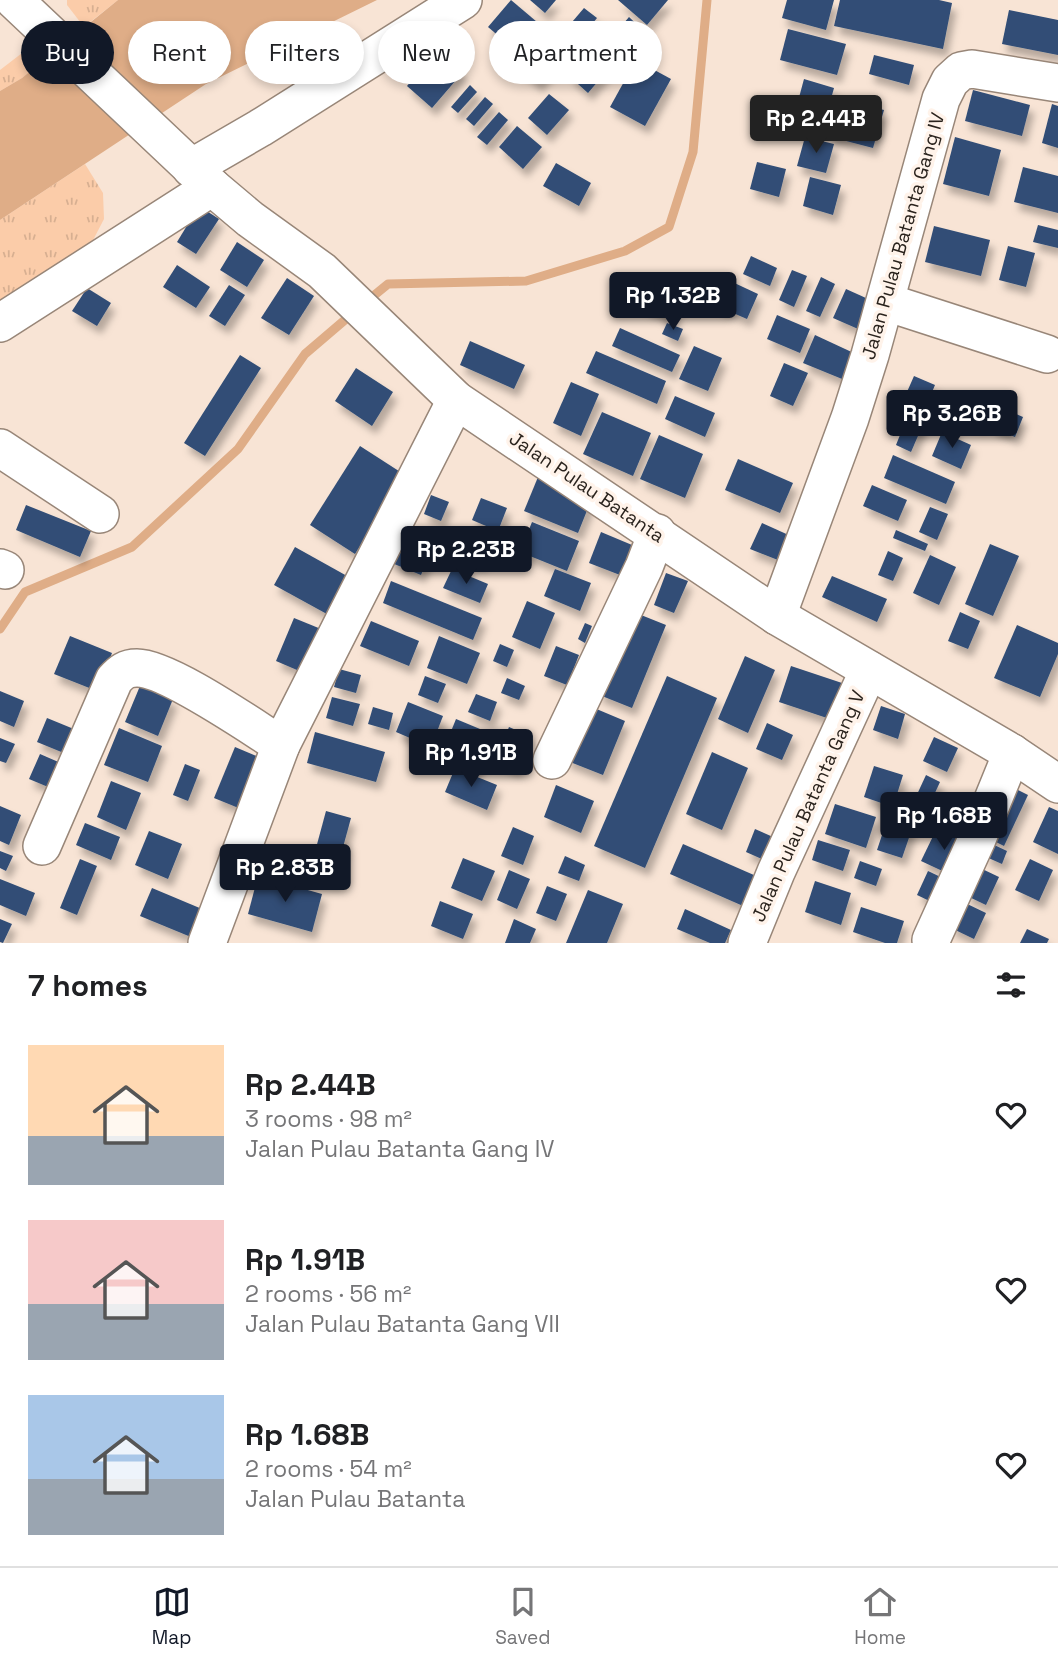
<!DOCTYPE html>
<html lang="en">
<head>
<meta charset="utf-8">
<style>
  body { margin:0; font-family:"Space Grotesk",sans-serif; background:#f2f2f2; color:#202124; height:100vh; display:flex; flex-direction:column; font-size:26px; white-space:nowrap }
  * { box-sizing:border-box; margin:0 }
  p { font-size:23px; color:#757577 }
  .icon { flex:none; width:38px; height:38px; fill:none; stroke:currentColor; stroke-width:2; stroke-linecap:round; stroke-linejoin:round }
  .map { position:relative; height:943px; overflow:hidden }
  .sheet { display:flex; flex-direction:column; background:#fff; flex:1 }
  .sheet>* { flex:none }
  .banner { position:absolute; left:21px; top:21px; width:700px; height:63px; display:flex; gap:14px }
  .price { position:absolute; translate:-50% -60px; padding:0 16px; border-radius:7px; background:#111827; color:#fff; font-size:23px; line-height:46px; filter:drop-shadow(0 2px 4px #0008) }
  .price::after { content:''; position:absolute; left:50%; top:42px; width:21px; height:16px; margin-left:-10px; background:inherit; clip-path:polygon(0 0,100% 0,50% 100%) }
  .price.selected { background:#222; color:#fff }
  ul { padding:0; list-style:none }
  li { display:flex; align-items:center; gap:21px; height:175px; padding:0 28px }
  li span { display:grid; place-items:center; flex:none; width:196px; height:140px; border-radius:0px; color:#555 }
  li>.icon { margin-inline-start:auto }
  span .icon { width:84px; height:84px; fill:#fffc; stroke-width:1 }
  li b { font-size:30px }
  h2 { display:flex; justify-content:space-between; align-items:center; height:84px; padding:0 28px; font-size:30px }
  .chip { padding:0 24px; border-radius:32px; background:#fff; box-shadow:0 4px 10px #0003; font-size:24px; line-height:63px }
  .chip.selected { background:#111827; color:#fff }
  .dock { display:flex; justify-content:space-around; align-items:center; height:98px; border-top:2px solid #e0e0e0; background:#fff; font-size:19px; color:#757577 }
  .dock a { display:grid; justify-items:center; gap:4px }
  .dock .selected { color:#111827 }
  .map>svg:first-child { display:block }
  .grass { fill:url(#grass-tufts) }
  .water { fill:#dfad87 }
  .lines { fill:none; stroke-linecap:round; stroke-linejoin:round }
  .stream { stroke:#dfad87; stroke-width:9 }
  .building { fill:#304d76; filter:url(#shadow) }
  .minor-casing { stroke:#988678; stroke-width:40 }
  .minor { stroke:#fff; stroke-width:37 }
  .labels { text-anchor:middle; dominant-baseline:central; stroke-width:7; stroke-linejoin:round; paint-order:stroke }
  .street-label { font-size:19px; fill:#2a231d; stroke:#fff3ea }
</style>
</head>
<body>
<div class="map">
<svg width="1058" height="943" viewBox="0 0 1058 943">
  <defs>
    <pattern id="grass-tufts" width="24" height="20" patternUnits="userSpaceOnUse" patternTransform="scale(1.75)"><rect width="24" height="20" fill="#fbcca9"/><path d="M3 7l-1-3M5 7V3M7 7l1-3M15 17l-1-3M17 17v-4M19 17l1-3" fill="none" stroke="#d7af91"/></pattern>
    <filter id="shadow"><feDropShadow dx="4.5" dy="8" stdDeviation="3.5" flood-color="#0004"/></filter>
  </defs>
  <rect width="100%" height="100%" fill="#f8e4d5"/>
  <g class="grass">
    <polygon points="67,0 118,0 84,27 67,5"/>
    <polygon points="26,50 42,62 22,78 0,91 0,70"/>
    <polygon points="85,164 103,193 104,219 90,246 0,307 0,220"/>
  </g>
  <polygon class="water" points="118,0 377,0 206,84 0,220 0,91 22,78"/>
  <g class="lines">
    <g class="stream">
      <polyline points="366,302 388,284 526,281 625,251 669,227 693,152 707,0"/>
      <polyline points="0,629 25,592 132,547 238,449 305,354 353,313"/>
    </g>
  </g>
  <g class="building">
    <polygon points="511,0 537,22 514,49 488,27"/>
    <polygon points="530,0 556,0 545,13"/>
    <polygon points="618,0 668,0 647,25"/>
    <polygon points="787,0 834,0 826,30 782,18"/>
    <polygon points="840,0 939,0 952,3 943,49 834,26"/>
    <polygon points="584,8 597,18 574,46 561,35"/>
    <polygon points="1009,10 1058,20 1058,55 1002,44"/>
    <polygon points="629,17 645,32 622,58 606,44"/>
    <polygon points="788,29 846,44 837,75 780,60"/>
    <polygon points="545,38 564,54 538,84 519,68"/>
    <polygon points="437,50 463,72 432,108 407,86"/>
    <polygon points="592,50 611,66 588,93 569,76"/>
    <polygon points="874,55 914,65 909,85 869,74"/>
    <polygon points="636,60 671,79 645,126 610,107"/>
    <polygon points="804,79 834,88 827,113 797,105"/>
    <polygon points="470,85 477,92 458,113 451,107"/>
    <polygon points="973,90 1030,105 1022,136 965,121"/>
    <polygon points="549,94 569,110 547,135 528,118"/>
    <polygon points="485,97 493,104 474,126 466,119"/>
    <polygon points="837,98 884,110 873,148 827,136"/>
    <polygon points="1052,104 1058,106 1058,148 1042,143"/>
    <polygon points="499,112 508,120 487,145 477,137"/>
    <polygon points="517,126 542,147 523,169 499,147"/>
    <polygon points="805,137 834,144 826,173 797,166"/>
    <polygon points="955,137 1001,150 989,196 943,184"/>
    <polygon points="757,162 786,169 779,197 750,189"/>
    <polygon points="556,163 591,183 579,206 543,186"/>
    <polygon points="1023,167 1058,176 1058,213 1014,202"/>
    <polygon points="810,177 841,185 833,215 803,206"/>
    <polygon points="199,206 219,219 196,254 177,242"/>
    <polygon points="1038,225 1058,230 1058,248 1033,242"/>
    <polygon points="934,226 990,240 981,276 925,262"/>
    <polygon points="237,242 264,260 247,287 220,270"/>
    <polygon points="1008,246 1035,253 1026,287 999,280"/>
    <polygon points="751,256 777,268 770,286 743,274"/>
    <polygon points="177,265 210,287 196,308 163,287"/>
    <polygon points="792,270 807,276 794,307 779,300"/>
    <polygon points="821,277 835,284 820,317 806,311"/>
    <polygon points="287,278 314,296 289,335 261,318"/>
    <polygon points="728,280 758,294 747,319 717,306"/>
    <polygon points="229,285 245,295 225,326 209,316"/>
    <polygon points="653,286 674,295 665,316 644,307"/>
    <polygon points="87,288 111,303 97,326 72,311"/>
    <polygon points="846,289 877,303 865,332 833,318"/>
    <polygon points="777,315 810,329 800,353 767,339"/>
    <polygon points="667,323 683,329 678,341 662,334"/>
    <polygon points="620,328 680,355 672,372 612,346"/>
    <polygon points="815,335 858,355 847,381 803,363"/>
    <polygon points="470,341 525,365 514,389 460,365"/>
    <polygon points="694,346 722,358 708,391 679,379"/>
    <polygon points="596,351 666,381 657,404 586,373"/>
    <polygon points="240,355 261,368 205,456 184,443"/>
    <polygon points="784,363 808,373 793,406 770,396"/>
    <polygon points="356,368 393,392 372,426 335,401"/>
    <polygon points="914,376 935,385 924,411 903,401"/>
    <polygon points="571,382 599,394 581,436 553,423"/>
    <polygon points="962,392 991,404 982,425 953,413"/>
    <polygon points="675,396 715,413 705,437 665,419"/>
    <polygon points="1000,407 1023,417 1015,437 991,427"/>
    <polygon points="602,412 651,433 633,476 583,454"/>
    <polygon points="908,415 924,422 911,452 896,445"/>
    <polygon points="942,432 971,445 961,469 932,456"/>
    <polygon points="659,435 703,454 685,498 640,479"/>
    <polygon points="360,446 405,475 355,554 310,525"/>
    <polygon points="893,455 955,482 946,504 884,478"/>
    <polygon points="738,459 793,483 780,513 725,490"/>
    <polygon points="538,477 592,498 578,533 524,511"/>
    <polygon points="872,485 907,500 898,521 863,506"/>
    <polygon points="431,495 449,502 441,521 424,514"/>
    <polygon points="481,498 507,508 498,531 472,520"/>
    <polygon points="26,505 91,531 80,557 16,530"/>
    <polygon points="930,507 948,514 937,540 919,532"/>
    <polygon points="532,522 579,541 567,571 520,552"/>
    <polygon points="762,523 793,537 783,562 750,549"/>
    <polygon points="896,530 928,544 925,551 893,538"/>
    <polygon points="601,532 632,545 620,575 589,563"/>
    <polygon points="460,533 489,545 481,564 452,553"/>
    <polygon points="397,535 431,550 421,575 387,561"/>
    <polygon points="990,544 1019,556 993,616 965,604"/>
    <polygon points="295,547 356,581 336,619 274,585"/>
    <polygon points="888,551 903,558 893,581 878,575"/>
    <polygon points="930,555 956,567 939,605 913,593"/>
    <polygon points="452,569 488,584 480,603 443,588"/>
    <polygon points="555,569 591,583 580,611 544,596"/>
    <polygon points="666,573 688,581 674,613 654,605"/>
    <polygon points="832,576 887,599 877,622 822,597"/>
    <polygon points="391,581 482,618 473,640 383,603"/>
    <polygon points="527,601 555,613 540,649 512,637"/>
    <polygon points="631,611 666,625 632,708 597,694"/>
    <polygon points="960,612 980,621 968,649 948,641"/>
    <polygon points="294,618 321,629 304,673 276,661"/>
    <polygon points="371,621 419,641 409,666 360,646"/>
    <polygon points="585,623 592,626 585,643 578,639"/>
    <polygon points="1017,625 1058,643 1058,654 1040,697 994,678"/>
    <polygon points="70,636 112,653 97,691 54,674"/>
    <polygon points="439,636 480,653 467,684 427,668"/>
    <polygon points="500,644 514,650 507,667 493,661"/>
    <polygon points="556,646 579,655 567,685 544,676"/>
    <polygon points="745,656 775,670 748,733 718,719"/>
    <polygon points="791,666 845,684 833,720 779,702"/>
    <polygon points="339,669 361,675 356,693 334,687"/>
    <polygon points="425,676 446,684 438,703 418,695"/>
    <polygon points="667,676 717,698 645,868 594,846"/>
    <polygon points="507,678 525,686 519,700 501,693"/>
    <polygon points="140,686 173,699 158,736 125,722"/>
    <polygon points="0,691 24,701 14,727 0,721"/>
    <polygon points="476,694 497,702 490,721 468,712"/>
    <polygon points="332,697 360,704 353,726 326,718"/>
    <polygon points="408,702 443,716 431,747 396,732"/>
    <polygon points="587,705 625,721 603,775 565,760"/>
    <polygon points="881,706 905,714 898,739 873,730"/>
    <polygon points="373,707 393,713 389,730 368,724"/>
    <polygon points="47,718 86,734 76,758 37,742"/>
    <polygon points="456,719 492,734 477,770 441,756"/>
    <polygon points="767,723 793,735 782,760 756,749"/>
    <polygon points="509,727 530,736 516,770 495,761"/>
    <polygon points="119,728 162,746 148,782 104,765"/>
    <polygon points="315,732 385,752 376,782 307,763"/>
    <polygon points="934,737 958,748 947,772 923,761"/>
    <polygon points="0,738 15,744 6,763 0,761"/>
    <polygon points="235,747 266,760 246,811 214,798"/>
    <polygon points="712,752 748,768 722,830 686,814"/>
    <polygon points="40,754 63,764 53,789 29,779"/>
    <polygon points="185,764 200,770 188,801 173,795"/>
    <polygon points="874,766 903,775 893,807 864,797"/>
    <polygon points="455,768 497,785 487,810 445,792"/>
    <polygon points="926,775 940,782 928,808 914,801"/>
    <polygon points="111,781 141,793 126,830 97,817"/>
    <polygon points="556,785 594,801 581,833 544,817"/>
    <polygon points="1008,785 1028,795 1004,846 984,836"/>
    <polygon points="960,792 989,806 976,834 946,820"/>
    <polygon points="835,804 876,817 866,848 825,834"/>
    <polygon points="0,806 21,815 9,845 0,841"/>
    <polygon points="1049,807 1058,811 1058,854 1033,842"/>
    <polygon points="326,811 351,818 334,880 309,874"/>
    <polygon points="887,820 912,829 902,858 877,850"/>
    <polygon points="85,823 120,837 111,860 76,845"/>
    <polygon points="513,827 534,836 523,865 501,856"/>
    <polygon points="937,828 967,842 951,875 921,861"/>
    <polygon points="755,829 782,841 773,864 746,852"/>
    <polygon points="149,831 182,844 168,879 135,865"/>
    <polygon points="818,840 850,850 843,871 812,860"/>
    <polygon points="990,843 1007,851 1002,864 984,856"/>
    <polygon points="683,844 763,879 750,909 670,874"/>
    <polygon points="0,851 13,856 6,871 0,868"/>
    <polygon points="565,856 585,865 579,881 558,873"/>
    <polygon points="463,858 495,871 482,901 451,888"/>
    <polygon points="80,859 97,866 77,915 60,908"/>
    <polygon points="1030,859 1053,870 1039,901 1015,890"/>
    <polygon points="860,861 882,869 876,886 854,878"/>
    <polygon points="978,867 999,877 986,905 965,895"/>
    <polygon points="509,870 530,879 517,909 497,900"/>
    <polygon points="928,871 949,881 938,905 917,895"/>
    <polygon points="258,876 322,894 312,932 248,914"/>
    <polygon points="0,879 35,893 26,916 0,905"/>
    <polygon points="815,881 851,893 841,925 805,912"/>
    <polygon points="547,886 567,894 556,921 536,913"/>
    <polygon points="152,888 202,909 191,937 140,916"/>
    <polygon points="588,890 623,904 607,943 566,943"/>
    <polygon points="440,901 473,914 463,939 431,926"/>
    <polygon points="961,901 986,913 974,939 949,927"/>
    <polygon points="861,907 904,921 897,943 885,943 853,932"/>
    <polygon points="685,909 731,930 725,943 710,943 677,929"/>
    <polygon points="0,919 12,924 3,943 0,942"/>
    <polygon points="514,919 536,929 530,943 505,943"/>
    <polygon points="1027,929 1049,939 1047,943 1020,943"/>
  </g>
  <g class="lines">
    <defs>
      <g id="minor">
        <polyline points="14,0 212,187 250,219 322,271 456,400 777,616 1012,753 1058,784"/>
        <polyline points="191,168 260,128 463,0"/>
        <polyline points="886,302 1047,354"/>
        <polyline points="0,323 212,187"/>
        <polyline points="0,448 100,514"/>
        <polyline points="0,568 5,570"/>
        <polyline points="777,616 850,418 870,355 941,99 950,81 961,71 972,69 1058,83"/>
        <polyline points="552,760 644,567 657,533"/>
        <path d="M42,846L114,680C121,672 126,668 137,668C168,668 252,727 281,745"/>
        <polyline points="931,940 977,839 1012,753"/>
        <polyline points="207,943 281,745 456,400"/>
        <polyline points="747,943 776,872 869,670"/>
      </g>
    </defs>
    <use href="#minor" class="minor-casing"/>
    <use href="#minor" class="minor"/>
  </g>
  <g class="labels">
    <g class="street-label">
      <text transform="translate(903 236) rotate(-74)">Jalan Pulau Batanta Gang IV</text>
      <text transform="translate(587 487) rotate(34)">Jalan Pulau Batanta</text>
      <text transform="translate(808 806) rotate(-66)">Jalan Pulau Batanta Gang V</text>
    </g>
  </g>
</svg>
<b class="price selected" style="left:816px;top:155px">Rp 2.44B</b>
<b class="price" style="left:673px;top:332px">Rp 1.32B</b>
<b class="price" style="left:952px;top:450px">Rp 3.26B</b>
<b class="price" style="left:466px;top:586px">Rp 2.23B</b>
<b class="price" style="left:471px;top:789px">Rp 1.91B</b>
<b class="price" style="left:944px;top:852px">Rp 1.68B</b>
<b class="price" style="left:285px;top:904px">Rp 2.83B</b>
<div class="banner">
<a class="chip selected">Buy</a>
<a class="chip">Rent</a>
<a class="chip">Filters</a>
<a class="chip">New</a>
<a class="chip">Apartment</a>
</div>
</div>
<section class="sheet">
<h2>7 homes<svg class="icon" aria-label="filters" viewBox="0 0 24 24"><path d="M4 7h16M4 17h16"/><circle cx="9" cy="7" r="2"/><circle cx="15" cy="17" r="2"/></svg></h2>
<ul>
<li><span style="background:linear-gradient(#ffd9b3 65%,#9aa5b1 0)"><svg class="icon" aria-label="home" viewBox="0 0 24 24"><path d="M3 11l9-7 9 7M6 9v11h12V9"/></svg></span><div><b>Rp 2.44B</b><p>3 rooms · 98 m²</p><p>Jalan Pulau Batanta Gang IV</p></div><svg class="icon" aria-label="heart" viewBox="0 0 24 24"><path d="M12 20l-8-8c-3-5 5-10 8-4 3-6 11-1 8 4z"/></svg></li>
<li><span style="background:linear-gradient(#f6c9c9 60%,#9aa5b1 0)"><svg class="icon" aria-label="home" viewBox="0 0 24 24"><path d="M3 11l9-7 9 7M6 9v11h12V9"/></svg></span><div><b>Rp 1.91B</b><p>2 rooms · 56 m²</p><p>Jalan Pulau Batanta Gang VII</p></div><svg class="icon" aria-label="heart" viewBox="0 0 24 24"><path d="M12 20l-8-8c-3-5 5-10 8-4 3-6 11-1 8 4z"/></svg></li>
<li><span style="background:linear-gradient(#a9c7e8 60%,#9aa5b1 0)"><svg class="icon" aria-label="home" viewBox="0 0 24 24"><path d="M3 11l9-7 9 7M6 9v11h12V9"/></svg></span><div><b>Rp 1.68B</b><p>2 rooms · 54 m²</p><p>Jalan Pulau Batanta</p></div><svg class="icon" aria-label="heart" viewBox="0 0 24 24"><path d="M12 20l-8-8c-3-5 5-10 8-4 3-6 11-1 8 4z"/></svg></li>
</ul>
</section>
<nav class="dock">
<a class="selected"><svg class="icon" aria-label="map" viewBox="0 0 24 24"><path d="M3 6l6-2 6 2 6-2v14l-6 2-6-2-6 2zM9 4v14M15 6v14"/></svg>Map</a>
<a><svg class="icon" aria-label="saved" viewBox="0 0 24 24"><path d="M7 4h10v16l-5-4-5 4z"/></svg>Saved</a>
<a><svg class="icon" aria-label="home" viewBox="0 0 24 24"><path d="M3 11l9-7 9 7M6 9v11h12V9"/></svg>Home</a>
</nav>
</body>
</html>
